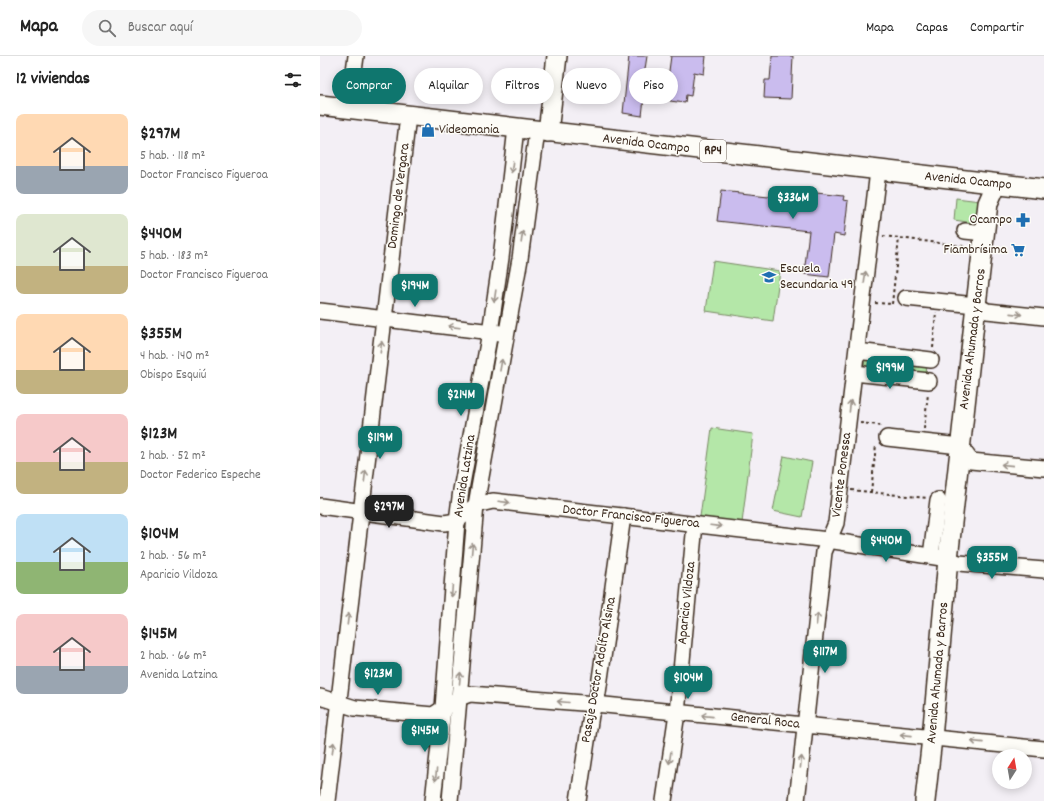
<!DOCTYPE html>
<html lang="es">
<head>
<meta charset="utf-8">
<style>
  body { margin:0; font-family:Dekko,sans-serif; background:#f6f6f6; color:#222; height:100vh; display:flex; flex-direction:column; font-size:15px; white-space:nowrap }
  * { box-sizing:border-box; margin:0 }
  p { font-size:13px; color:#767676 }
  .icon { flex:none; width:22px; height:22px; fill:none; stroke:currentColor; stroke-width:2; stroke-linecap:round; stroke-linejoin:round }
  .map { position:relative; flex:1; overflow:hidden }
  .drawer { display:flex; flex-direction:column; background:#fff; width:320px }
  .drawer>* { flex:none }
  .banner { position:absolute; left:12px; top:12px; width:380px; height:36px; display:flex; gap:8px }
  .needle { width:26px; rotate:11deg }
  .controls { position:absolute; left:672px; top:693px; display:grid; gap:8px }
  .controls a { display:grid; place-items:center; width:40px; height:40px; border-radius:50%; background:#fff; box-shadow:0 2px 10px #0003; font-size:20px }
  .price { position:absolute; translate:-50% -34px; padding:0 9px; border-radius:8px; background:#0f766e; color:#fff; font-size:13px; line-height:26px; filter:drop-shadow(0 1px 2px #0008) }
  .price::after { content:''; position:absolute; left:50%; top:24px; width:12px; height:9px; margin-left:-6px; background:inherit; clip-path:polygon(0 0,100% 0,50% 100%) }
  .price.on { background:#222; color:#fff }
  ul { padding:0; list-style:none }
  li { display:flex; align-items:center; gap:12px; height:100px; padding:0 16px }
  li span { display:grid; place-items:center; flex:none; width:112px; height:80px; border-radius:8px; color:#555 }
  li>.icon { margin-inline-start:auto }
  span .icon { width:48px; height:48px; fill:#fffc; stroke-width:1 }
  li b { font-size:17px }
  h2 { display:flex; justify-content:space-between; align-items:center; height:48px; padding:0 16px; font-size:17px }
  .pill { padding:0 14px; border-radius:18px; background:#fff; box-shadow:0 2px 10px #0003; font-size:14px; line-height:36px }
  .pill.on { background:#0f766e; color:#fff }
  header { display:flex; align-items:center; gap:24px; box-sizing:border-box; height:56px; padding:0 20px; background:#fff; border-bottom:1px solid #e0e0e0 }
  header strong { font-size:19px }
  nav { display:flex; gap:22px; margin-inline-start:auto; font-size:14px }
  .search { width:280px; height:36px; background:#f6f6f6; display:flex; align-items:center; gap:10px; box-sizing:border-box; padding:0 14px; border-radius:22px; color:#767676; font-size:15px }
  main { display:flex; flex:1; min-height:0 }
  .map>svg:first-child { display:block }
  .green { fill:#b4e7a8; stroke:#788863 }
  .building { fill:#cabcee; stroke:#3b2a1e }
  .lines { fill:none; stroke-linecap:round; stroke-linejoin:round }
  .minor-casing { stroke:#3b2a1e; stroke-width:18 }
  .major-casing { stroke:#3b2a1e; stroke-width:22 }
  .path { stroke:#3b2a1e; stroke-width:2; stroke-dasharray:3 3; stroke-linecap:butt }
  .minor { stroke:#fdfcf7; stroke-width:15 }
  .major { stroke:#fdfcf7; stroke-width:19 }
  .oneway { stroke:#9c938a }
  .labels { text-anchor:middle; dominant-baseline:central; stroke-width:3; stroke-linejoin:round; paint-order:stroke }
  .shield { fill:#fdfcf7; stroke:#75695f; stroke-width:1 }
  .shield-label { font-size:13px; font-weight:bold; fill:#3b2a1e }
  .poi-label { font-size:14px; fill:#3b2a1e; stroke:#fdfcf7; text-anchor:start }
  .street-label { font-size:14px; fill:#3b2a1e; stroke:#fdfcf7 }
</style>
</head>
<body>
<header>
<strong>Mapa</strong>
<div class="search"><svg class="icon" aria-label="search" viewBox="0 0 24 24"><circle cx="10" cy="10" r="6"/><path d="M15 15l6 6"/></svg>Buscar aquí</div>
<nav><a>Mapa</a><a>Capas</a><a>Compartir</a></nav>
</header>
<main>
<section class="drawer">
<h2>12 viviendas<svg class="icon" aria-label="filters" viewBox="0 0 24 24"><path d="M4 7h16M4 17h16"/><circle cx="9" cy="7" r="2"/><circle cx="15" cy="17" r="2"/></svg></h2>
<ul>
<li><span style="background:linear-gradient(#ffd9b3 65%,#9aa5b1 0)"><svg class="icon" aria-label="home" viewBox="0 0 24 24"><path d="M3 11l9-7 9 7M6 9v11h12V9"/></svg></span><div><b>$297M</b><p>5 hab. · 118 m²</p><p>Doctor Francisco Figueroa</p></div></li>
<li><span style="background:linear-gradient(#dfe7d0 65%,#c2b280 0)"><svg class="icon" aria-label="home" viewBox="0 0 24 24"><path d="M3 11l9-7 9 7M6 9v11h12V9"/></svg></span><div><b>$440M</b><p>5 hab. · 183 m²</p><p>Doctor Francisco Figueroa</p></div></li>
<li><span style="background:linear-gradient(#ffd9b3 70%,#c2b280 0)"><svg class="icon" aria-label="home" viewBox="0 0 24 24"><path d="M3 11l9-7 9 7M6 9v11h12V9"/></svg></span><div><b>$355M</b><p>4 hab. · 140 m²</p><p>Obispo Esquiú</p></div></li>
<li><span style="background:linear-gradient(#f6c9c9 60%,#c2b280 0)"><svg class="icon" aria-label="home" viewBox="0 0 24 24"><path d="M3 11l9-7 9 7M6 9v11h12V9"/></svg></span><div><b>$123M</b><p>2 hab. · 52 m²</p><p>Doctor Federico Espeche</p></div></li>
<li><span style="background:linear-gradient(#bfe0f5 60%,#8fb573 0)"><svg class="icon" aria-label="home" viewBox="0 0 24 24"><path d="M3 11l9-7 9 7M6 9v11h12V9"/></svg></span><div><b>$104M</b><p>2 hab. · 56 m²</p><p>Aparicio Vildoza</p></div></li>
<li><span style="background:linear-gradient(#f6c9c9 65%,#9aa5b1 0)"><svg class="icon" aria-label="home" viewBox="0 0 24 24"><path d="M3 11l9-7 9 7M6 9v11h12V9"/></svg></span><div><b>$145M</b><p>2 hab. · 66 m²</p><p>Avenida Latzina</p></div></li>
</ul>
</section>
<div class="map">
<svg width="724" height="745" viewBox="0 0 724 745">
  <rect width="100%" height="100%" fill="#f3eff5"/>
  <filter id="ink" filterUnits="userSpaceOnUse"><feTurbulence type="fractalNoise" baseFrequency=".025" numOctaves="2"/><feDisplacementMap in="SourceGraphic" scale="8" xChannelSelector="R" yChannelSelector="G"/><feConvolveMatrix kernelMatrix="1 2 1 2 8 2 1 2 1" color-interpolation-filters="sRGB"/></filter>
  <g filter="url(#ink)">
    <g class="green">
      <polygon points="636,142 660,145 660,168 634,164"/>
      <polygon points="393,205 460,215 453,265 386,255"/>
      <polygon points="545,301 607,307 606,320 544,313"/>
      <polygon points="392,372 433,378 422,467 380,461"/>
      <polygon points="464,400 492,406 482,461 453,455"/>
    </g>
    <g class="building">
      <polygon points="309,0 327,0 322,33 325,34 322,60 303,57"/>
      <polygon points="351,0 386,0 384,18 374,16 371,40 366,39 365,47 350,45 351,37 346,37"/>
      <polygon points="452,0 473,0 471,43 444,42 445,24 450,24"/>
      <polygon points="401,135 477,143 478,135 524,140 523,144 528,145 524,180 514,178 509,221 484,218 489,175 397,165"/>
    </g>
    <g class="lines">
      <defs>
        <g id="minor">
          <polyline points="29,53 36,0"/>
          <polyline points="645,175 665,177"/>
          <polyline points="586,242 656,249 667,255 724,261"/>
          <polyline points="0,255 180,277"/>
          <polyline points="537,295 611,304"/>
          <polyline points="534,317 609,325"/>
          <polyline points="567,382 640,390 651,405 724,412"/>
          <polyline points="0,450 124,467 137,465 156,449 173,445 508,484 628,503 639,507 724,514"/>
          <polyline points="611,500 618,444"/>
          <polyline points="0,641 35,652 113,659 139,642 150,638 275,648 724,693"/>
          <polyline points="7,745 88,60"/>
          <polyline points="113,745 123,652 137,465 141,434 170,276 181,202 196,72"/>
          <polyline points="130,745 156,449 200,203 217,75"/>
          <polyline points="258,745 271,659 278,637 303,460"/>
          <polyline points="344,745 357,657 375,468"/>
          <polyline points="477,745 504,496 516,467 558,115"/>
        </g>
        <g id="major">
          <polyline points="0,49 724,133"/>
          <polyline points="228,76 237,0"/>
          <polyline points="605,745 612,682 628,503 656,249 668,147 676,129"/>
        </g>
      </defs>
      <use href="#minor" class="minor-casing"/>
      <use href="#major" class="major-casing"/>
      <g class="path">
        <polyline points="563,180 643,190 644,187"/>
        <polyline points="555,247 573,248"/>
        <polyline points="572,248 579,182"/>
        <polyline points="613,292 616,256"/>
        <polyline points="540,367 559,369 560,372"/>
        <polyline points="604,373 608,338"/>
        <polyline points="531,434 607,442"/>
        <polyline points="551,436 556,389"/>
      </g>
      <use href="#minor" class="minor"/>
      <use href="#major" class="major"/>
    </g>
    <defs><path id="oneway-shaft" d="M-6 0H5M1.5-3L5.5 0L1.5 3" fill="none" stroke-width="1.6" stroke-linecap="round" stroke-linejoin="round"/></defs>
    <g class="oneway">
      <use href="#oneway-shaft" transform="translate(192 111) rotate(97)"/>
      <use href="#oneway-shaft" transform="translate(202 181) rotate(-82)"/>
      <use href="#oneway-shaft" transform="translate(545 221) rotate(-83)"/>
      <use href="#oneway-shaft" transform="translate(175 240) rotate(98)"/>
      <use href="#oneway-shaft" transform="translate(696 258) rotate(6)"/>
      <use href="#oneway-shaft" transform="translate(134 271) rotate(-173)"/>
      <use href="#oneway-shaft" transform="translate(61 291) rotate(-83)"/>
      <use href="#oneway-shaft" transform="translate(181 309) rotate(-80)"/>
      <use href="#oneway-shaft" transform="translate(530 350) rotate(-84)"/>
      <use href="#oneway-shaft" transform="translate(687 409) rotate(-174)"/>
      <use href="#oneway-shaft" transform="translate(45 420) rotate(-83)"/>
      <use href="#oneway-shaft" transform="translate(184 446) rotate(7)"/>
      <use href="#oneway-shaft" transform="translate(396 470) rotate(7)"/>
      <use href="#oneway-shaft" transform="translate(152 493) rotate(-85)"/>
      <use href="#oneway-shaft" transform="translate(132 535) rotate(94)"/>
      <use href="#oneway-shaft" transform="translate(28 563) rotate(-83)"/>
      <use href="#oneway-shaft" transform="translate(497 563) rotate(-84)"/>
      <use href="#oneway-shaft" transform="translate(140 622) rotate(-85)"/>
      <use href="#oneway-shaft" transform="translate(243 646) rotate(-175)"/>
      <use href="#oneway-shaft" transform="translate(387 660) rotate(-174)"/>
      <use href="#oneway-shaft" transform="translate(586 679) rotate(-174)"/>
      <use href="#oneway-shaft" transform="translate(657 686) rotate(-174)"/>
      <use href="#oneway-shaft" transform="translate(13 692) rotate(-83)"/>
      <use href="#oneway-shaft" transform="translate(350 702) rotate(98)"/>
      <use href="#oneway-shaft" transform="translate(481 706) rotate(-84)"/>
      <use href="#oneway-shaft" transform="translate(116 719) rotate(96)"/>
    </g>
  </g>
  <defs>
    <symbol id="shop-bare" viewBox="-9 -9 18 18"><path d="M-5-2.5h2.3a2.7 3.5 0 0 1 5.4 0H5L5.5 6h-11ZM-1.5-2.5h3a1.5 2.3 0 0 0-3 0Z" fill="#1f6fb2" stroke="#fdfcf7" stroke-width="2.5" paint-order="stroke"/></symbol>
    <symbol id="pharmacy-bare" viewBox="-9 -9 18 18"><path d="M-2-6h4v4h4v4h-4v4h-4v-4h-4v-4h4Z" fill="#1f6fb2" stroke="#fdfcf7" stroke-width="2.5" paint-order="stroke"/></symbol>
    <symbol id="supermarket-bare" viewBox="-9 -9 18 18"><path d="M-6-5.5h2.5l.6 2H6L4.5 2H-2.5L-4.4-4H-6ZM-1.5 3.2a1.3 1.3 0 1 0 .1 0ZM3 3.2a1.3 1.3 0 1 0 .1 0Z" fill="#1f6fb2" stroke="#fdfcf7" stroke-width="2.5" paint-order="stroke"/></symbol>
    <symbol id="school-bare" viewBox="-9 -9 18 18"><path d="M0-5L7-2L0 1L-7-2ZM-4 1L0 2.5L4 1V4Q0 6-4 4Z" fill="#1f6fb2" stroke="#fdfcf7" stroke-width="2.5" paint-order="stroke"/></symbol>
  </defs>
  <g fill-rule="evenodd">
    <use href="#shop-bare" x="98" y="64" width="20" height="20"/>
    <use href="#pharmacy-bare" x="693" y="154" width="20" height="20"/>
    <use href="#supermarket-bare" x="688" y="184" width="20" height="20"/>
    <use href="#school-bare" x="439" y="211" width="20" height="20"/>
  </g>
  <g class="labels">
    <rect class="shield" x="380" y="84" width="26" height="22" rx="3"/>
    <g class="shield-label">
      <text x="393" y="95">RP4</text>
    </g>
    <g class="poi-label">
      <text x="119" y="74">Videomania</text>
      <text x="692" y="164" text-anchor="end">Ocampo</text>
      <text x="687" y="194" text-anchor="end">Fiambrísima</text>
      <text x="460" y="213">Escuela<tspan x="460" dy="16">Secundaria 49</tspan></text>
    </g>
    <g class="street-label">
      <text transform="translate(326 88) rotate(7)">Avenida Ocampo</text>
      <text transform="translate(648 125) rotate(6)">Avenida Ocampo</text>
      <text transform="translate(79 140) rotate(-83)">Domingo de Vergara</text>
      <text transform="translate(653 283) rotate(-83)">Avenida Ahumada y Barros</text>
      <text transform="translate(522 419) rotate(-83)">Vicente Ponessa</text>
      <text transform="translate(145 420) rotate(-81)">Avenida Latzina</text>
      <text transform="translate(311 461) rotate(6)">Doctor Francisco Figueroa</text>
      <text transform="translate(367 547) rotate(-84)">Aparicio Vildoza</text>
      <text transform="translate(279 614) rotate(-80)">Pasaje Doctor Adolfo Alsina</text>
      <text transform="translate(618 617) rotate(-85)">Avenida Ahumada y Barros</text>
      <text transform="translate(445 665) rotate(6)">General Roca</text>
    </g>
  </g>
</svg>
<div class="controls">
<a><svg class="needle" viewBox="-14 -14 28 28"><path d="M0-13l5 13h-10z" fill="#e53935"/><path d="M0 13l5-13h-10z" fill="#767676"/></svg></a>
</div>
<b class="price" style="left:473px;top:164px">$336M</b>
<b class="price" style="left:95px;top:252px">$194M</b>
<b class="price" style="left:570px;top:334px">$199M</b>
<b class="price" style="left:141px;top:361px">$214M</b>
<b class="price" style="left:60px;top:404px">$119M</b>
<b class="price on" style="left:69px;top:473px">$297M</b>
<b class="price" style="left:566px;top:507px">$440M</b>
<b class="price" style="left:672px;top:524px">$355M</b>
<b class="price" style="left:505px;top:618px">$117M</b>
<b class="price" style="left:58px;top:640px">$123M</b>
<b class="price" style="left:368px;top:644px">$104M</b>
<b class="price" style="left:105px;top:697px">$145M</b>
<div class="banner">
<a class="pill on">Comprar</a>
<a class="pill">Alquilar</a>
<a class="pill">Filtros</a>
<a class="pill">Nuevo</a>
<a class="pill">Piso</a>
</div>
</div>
</main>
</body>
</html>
